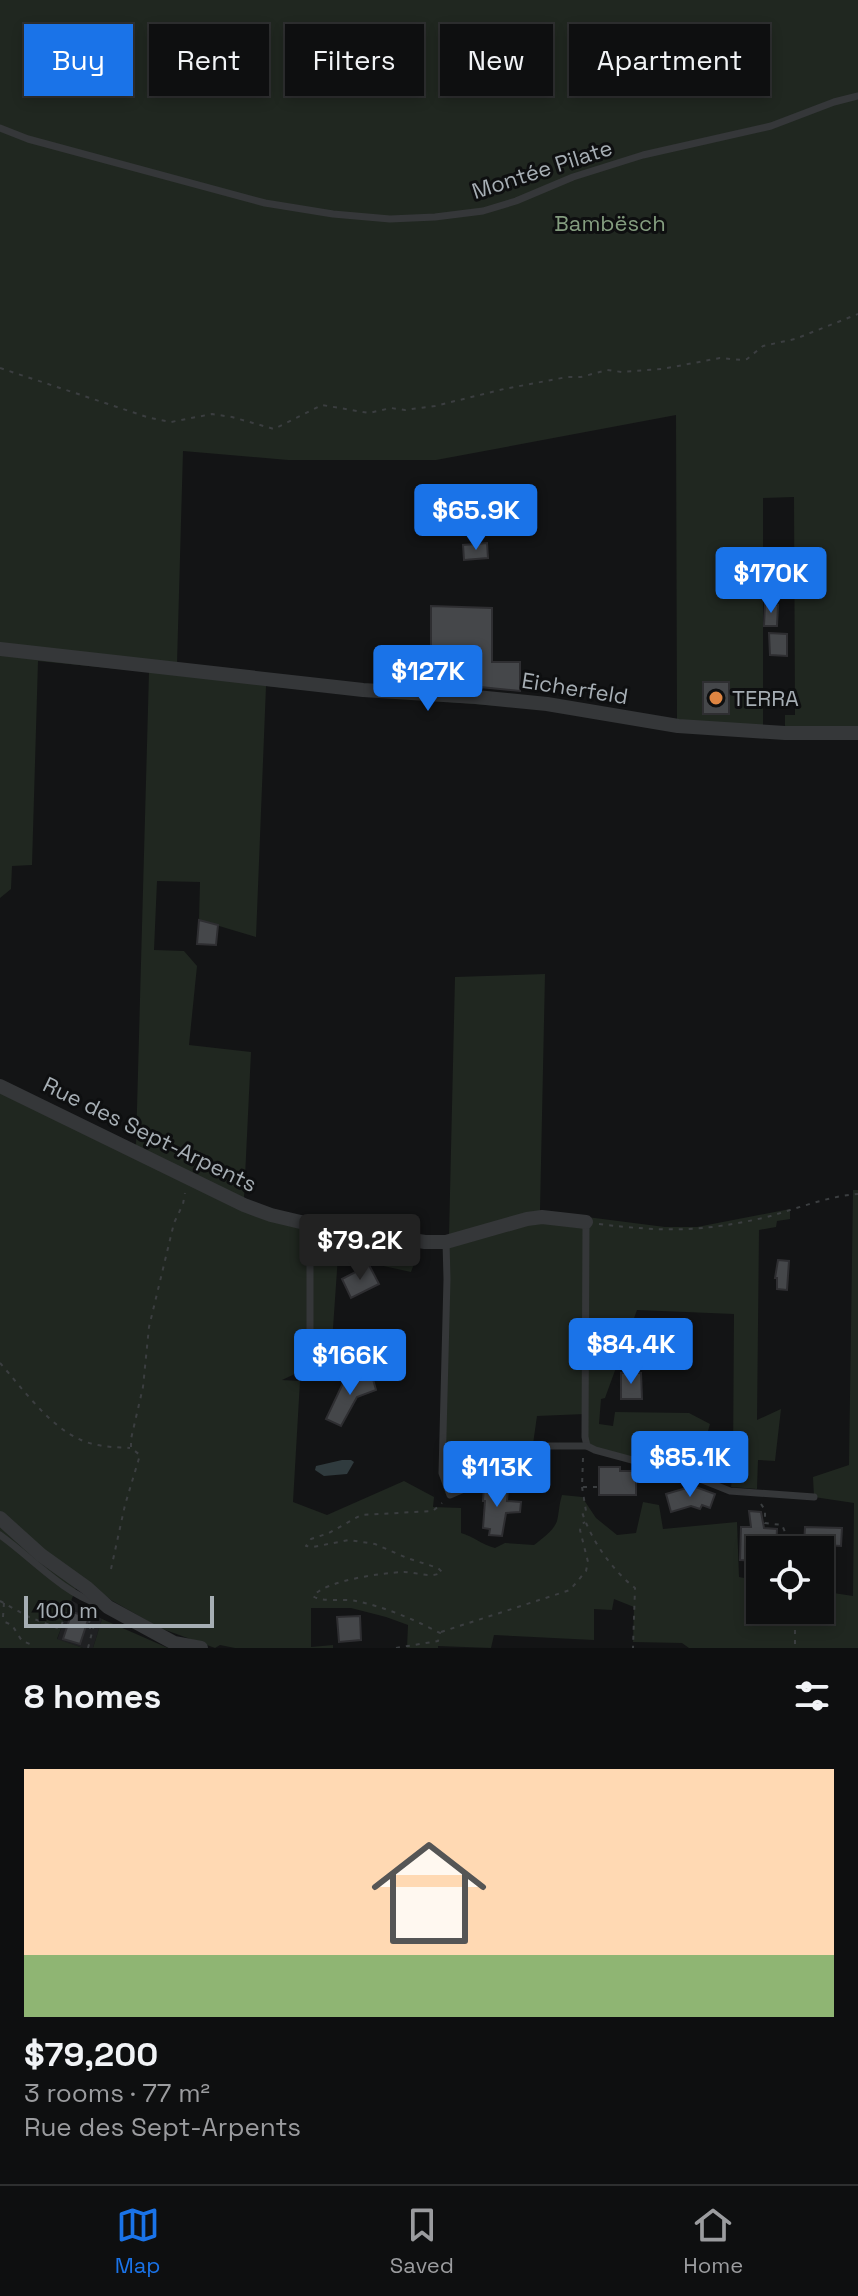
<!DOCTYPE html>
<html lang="en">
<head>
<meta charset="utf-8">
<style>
  body { margin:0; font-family:"Space Grotesk",sans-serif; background:#1c1d1e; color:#f1f3f6; height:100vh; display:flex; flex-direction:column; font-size:30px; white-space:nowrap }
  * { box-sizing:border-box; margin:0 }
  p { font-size:26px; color:#9b9c9f }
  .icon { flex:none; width:44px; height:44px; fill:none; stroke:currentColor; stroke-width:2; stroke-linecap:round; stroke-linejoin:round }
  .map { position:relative; height:1648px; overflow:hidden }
  .details { display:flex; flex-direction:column; background:#0e0f10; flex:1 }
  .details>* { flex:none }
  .top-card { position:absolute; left:24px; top:24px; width:810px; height:72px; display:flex; gap:16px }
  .fabs { position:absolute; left:746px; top:1536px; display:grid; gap:16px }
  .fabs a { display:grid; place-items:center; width:88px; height:88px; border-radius:0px; background:#0e0f10; box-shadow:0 4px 12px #0003,0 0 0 2px #2e2f30; font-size:40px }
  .scale { position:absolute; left:24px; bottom:20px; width:190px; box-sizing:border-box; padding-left:8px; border:4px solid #a6aeb4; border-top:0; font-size:22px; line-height:28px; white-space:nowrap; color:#a6aeb4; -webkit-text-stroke:6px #0e0f10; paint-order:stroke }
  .price { position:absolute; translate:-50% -68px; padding:0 18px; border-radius:8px; background:#1a73e8; color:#fff; font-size:26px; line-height:52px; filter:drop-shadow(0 2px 4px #0008) }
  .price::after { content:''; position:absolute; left:50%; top:48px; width:24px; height:18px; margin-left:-12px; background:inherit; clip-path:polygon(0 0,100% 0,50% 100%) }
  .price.on { background:#222; color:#fff }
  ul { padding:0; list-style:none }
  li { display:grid; align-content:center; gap:16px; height:424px; padding:0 24px }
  li span { display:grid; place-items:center; height:248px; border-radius:0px; color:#555 }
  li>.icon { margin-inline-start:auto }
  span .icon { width:144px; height:144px; fill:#fffc; stroke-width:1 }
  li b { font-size:34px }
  h2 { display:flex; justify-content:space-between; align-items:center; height:96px; padding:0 24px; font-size:34px }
  .tag { padding:0 28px; border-radius:0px; background:#0e0f10; box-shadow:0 4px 12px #0003,0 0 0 2px #2e2f30; font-size:28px; line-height:72px }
  .tag.on { background:#1a73e8; color:#fff }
  .tabs { display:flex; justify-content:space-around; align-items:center; height:112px; border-top:2px solid #2e2f30; background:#0e0f10; font-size:22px; color:#9b9c9f }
  .tabs a { display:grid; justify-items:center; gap:4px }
  .tabs .on { color:#1a73e8 }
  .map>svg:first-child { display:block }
  .built { fill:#1f2022 }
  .green { fill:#202720; fill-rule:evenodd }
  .water { fill:#303b3e }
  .building { fill:#45474a; stroke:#2e2e31; stroke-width:2 }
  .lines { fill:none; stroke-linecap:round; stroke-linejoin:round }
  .path { stroke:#3b3e40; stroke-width:2; stroke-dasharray:4 6; stroke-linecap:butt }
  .lane { stroke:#353739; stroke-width:7 }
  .street { stroke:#353739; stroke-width:14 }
  .poi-dot { fill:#de8542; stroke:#0e0f10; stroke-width:3 }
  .labels { text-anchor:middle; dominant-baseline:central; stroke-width:6; stroke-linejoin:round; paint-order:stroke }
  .street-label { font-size:22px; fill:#a6aeb4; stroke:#0e0f10 }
  .park-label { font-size:22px; fill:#849d7f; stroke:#0e0f10 }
  .poi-label { font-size:22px; fill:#a6aeb4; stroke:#0e0f10; text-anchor:start }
</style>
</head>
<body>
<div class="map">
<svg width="858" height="1648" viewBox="0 0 858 1648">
  <rect width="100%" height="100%" fill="#131415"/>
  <polygon class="built" points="71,1600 102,1619 93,1648 83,1648 57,1640"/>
  <g class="green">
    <path d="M0,0H858V738L678,732L540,709L355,695L266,686L256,937L199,920L200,882L157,881L154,950L184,951L197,966L189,1045L251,1052L244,1198C286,1216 322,1221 367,1228C394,1232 421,1237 449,1236L455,977L545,974L540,1211L665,1227H697L790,1209V1219L777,1221L776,1227L759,1230L757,1420L781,1409L775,1461L758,1460L757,1489L731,1487L732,1478L738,1477V1463L733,1462L734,1314L637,1310L605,1398L601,1399L599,1424L613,1426L615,1412L689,1413L710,1424L695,1477L651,1483L640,1461L587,1446L585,1414L537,1416L533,1444C507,1461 477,1487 445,1484L446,1248L396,1242L415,1261L411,1272L338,1256L331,1357L282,1380L300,1381L293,1502L327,1515L404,1481L434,1497L433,1507L461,1508V1533C473,1536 482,1545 495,1548L505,1543L534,1545C542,1539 554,1530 557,1521C559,1514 559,1504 562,1495L582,1497L596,1518L617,1535L636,1533L643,1502L659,1505L663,1529L737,1522L739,1577L760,1581V1610H820V1591L853,1596L854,1503L814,1497L813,1477L849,1465L853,1190H858V1648H689L682,1643L633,1642L634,1607L614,1599L612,1610L594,1609V1640L494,1635L491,1648L438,1646V1648H407L408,1625L386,1617L351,1608H311V1647L333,1645V1648H235L220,1645L215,1648L160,1628L111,1600L80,1577L57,1639L83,1648H0V1080L136,1145L149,672L38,661L32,865L12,866L11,889L0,898ZM676,415L677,719L177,664L183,451L288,460H436ZM794,497L795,715H785V732H763V498Z"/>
    <polygon points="102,1619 168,1648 93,1648"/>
  </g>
  <polygon class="water" points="342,1460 351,1460 354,1462 347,1474 324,1476 315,1470 316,1466"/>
  <g class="building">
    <polygon points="487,543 488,558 464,560 463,545"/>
    <polygon points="765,604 778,605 777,626 764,626"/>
    <polygon points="431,606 492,608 492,662 520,662 520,691 480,687 480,661 461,662 461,683 431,683"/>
    <polygon points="769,633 787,634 787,656 770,655"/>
    <rect x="703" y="682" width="26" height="32"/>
    <polygon points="199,920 218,925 216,945 197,944"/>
    <polygon points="778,1260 789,1261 787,1290 777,1289 777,1278 775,1278"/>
    <polygon points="369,1265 379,1284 351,1298 342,1279"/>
    <polygon points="371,1372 376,1390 357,1397 341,1426 326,1419 344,1381"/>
    <polygon points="621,1373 641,1373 642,1399 621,1399"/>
    <polygon points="599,1467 620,1467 620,1471 636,1471 636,1495 599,1495"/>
    <polygon points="693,1486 715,1494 710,1508 702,1505 700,1509 691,1506 671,1512 666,1494"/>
    <polygon points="484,1487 508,1489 507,1501 521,1502 520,1512 506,1513 502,1536 489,1535 490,1529 483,1528 485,1501 483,1501"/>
    <polygon points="749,1511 761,1512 764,1528 777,1529 776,1550 760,1550 760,1561 740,1560 741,1527 751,1527"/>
    <polygon points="805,1527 842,1528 841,1546 825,1545 825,1550 811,1550 811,1545 804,1545"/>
    <polygon points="72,1612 89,1617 80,1644 63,1639"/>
    <polygon points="360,1616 361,1640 339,1642 337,1617"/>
  </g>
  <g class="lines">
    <g class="path">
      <polyline points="0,368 150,418 171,422 212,414 232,417 274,429 322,405 369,413 391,408 405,410 435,406 504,389 567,377 581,377 607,370 622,372 662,369 720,358 742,360 747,359 763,346 795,339 858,314"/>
      <path d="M599,1224C663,1232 703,1232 767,1217C796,1209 828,1196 858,1194"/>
      <path d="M0,1363C22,1388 50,1427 81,1440C97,1447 113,1447 130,1448"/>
      <polyline points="583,1458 582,1487 597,1487"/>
      <path d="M582,1487L586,1511L582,1512C591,1540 612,1570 635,1588L633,1648"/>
      <polyline points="761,1504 765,1510 765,1523 782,1525 785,1532 783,1550"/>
      <polyline points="111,1569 125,1505 140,1455 131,1448 131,1439 143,1387 149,1327 174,1223 183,1204 185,1193"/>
      <polyline points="0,1601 29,1617 60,1629 69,1605 73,1602"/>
      <polyline points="4,1603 3,1617 5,1622 12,1625 22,1641 30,1644 31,1648"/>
      <polyline points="795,1610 795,1648"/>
      <polyline points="90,1619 88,1627 90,1628 95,1613"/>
      <polyline points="441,1632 570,1590 586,1571 588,1562 580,1530 582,1524 585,1522"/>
      <polyline points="88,1648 96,1617 94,1616"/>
      <path d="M396,1648L438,1641L440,1633C413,1619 385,1607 356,1601C343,1598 321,1603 313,1596C327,1580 382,1573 404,1572C417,1572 431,1579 442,1572L438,1568L407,1558L375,1544L349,1540L313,1547L306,1546L311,1539L329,1533L361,1515L433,1511L442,1503"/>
    </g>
    <g class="lane">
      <polyline points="0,128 28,139 265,203 333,214 390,219 435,217 483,211 516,201 573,177 643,155 771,126 834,102 858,96"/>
      <polyline points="586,1222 585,1437 587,1446 595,1450 695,1477 730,1491 814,1497"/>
      <polyline points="310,1225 310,1363"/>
      <polyline points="446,1242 447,1279 442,1473 450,1495 501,1473 522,1456 535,1449 549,1446 587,1446"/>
      <path d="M0,1535C31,1557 63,1593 99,1604"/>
    </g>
    <g class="street">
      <polyline points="0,649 363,690 476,697 547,704 678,726 785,733 858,733"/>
      <polyline points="0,1086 244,1205 271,1215 309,1224 425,1242 446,1242 527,1219 542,1217 586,1222"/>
      <polyline points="0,1518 41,1555 87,1588 108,1607 174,1643 201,1648"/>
    </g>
  </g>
  <circle class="poi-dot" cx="716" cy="698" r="8"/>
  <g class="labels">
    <g class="street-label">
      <text transform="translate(542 169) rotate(-18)">Montée Pilate</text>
      <text transform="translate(575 688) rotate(9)">Eicherfeld</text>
      <text transform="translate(150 1134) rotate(26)">Rue des Sept-Arpents</text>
    </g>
    <g class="park-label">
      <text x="610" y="223">Bambësch</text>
    </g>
    <g class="poi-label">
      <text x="732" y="698">TERRA</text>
    </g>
  </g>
</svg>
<div class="fabs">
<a><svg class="icon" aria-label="locate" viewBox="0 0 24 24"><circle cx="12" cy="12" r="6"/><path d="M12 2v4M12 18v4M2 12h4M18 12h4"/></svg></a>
</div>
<div class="scale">100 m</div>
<b class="price" style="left:476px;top:552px">$65.9K</b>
<b class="price" style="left:771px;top:615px">$170K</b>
<b class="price" style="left:428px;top:713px">$127K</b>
<b class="price on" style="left:360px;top:1282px">$79.2K</b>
<b class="price" style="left:631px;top:1386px">$84.4K</b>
<b class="price" style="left:350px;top:1397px">$166K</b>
<b class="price" style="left:690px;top:1499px">$85.1K</b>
<b class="price" style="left:497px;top:1509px">$113K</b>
<div class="top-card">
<a class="tag on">Buy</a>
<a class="tag">Rent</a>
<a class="tag">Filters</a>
<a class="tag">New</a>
<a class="tag">Apartment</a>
</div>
</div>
<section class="details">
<h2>8 homes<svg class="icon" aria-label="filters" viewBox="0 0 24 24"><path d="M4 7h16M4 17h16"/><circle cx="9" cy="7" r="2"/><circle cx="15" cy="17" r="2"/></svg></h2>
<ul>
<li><span style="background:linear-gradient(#ffd9b3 75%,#8fb573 0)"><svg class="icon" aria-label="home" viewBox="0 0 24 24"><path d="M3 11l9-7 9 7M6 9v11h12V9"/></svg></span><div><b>$79,200</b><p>3 rooms · 77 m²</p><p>Rue des Sept-Arpents</p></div></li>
</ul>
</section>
<nav class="tabs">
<a class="on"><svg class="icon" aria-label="map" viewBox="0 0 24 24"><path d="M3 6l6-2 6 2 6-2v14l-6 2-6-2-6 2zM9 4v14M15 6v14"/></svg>Map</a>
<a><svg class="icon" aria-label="saved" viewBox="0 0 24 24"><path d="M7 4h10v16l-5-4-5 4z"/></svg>Saved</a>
<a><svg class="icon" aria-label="home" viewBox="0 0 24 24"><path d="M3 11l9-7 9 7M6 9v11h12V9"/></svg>Home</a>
</nav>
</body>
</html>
